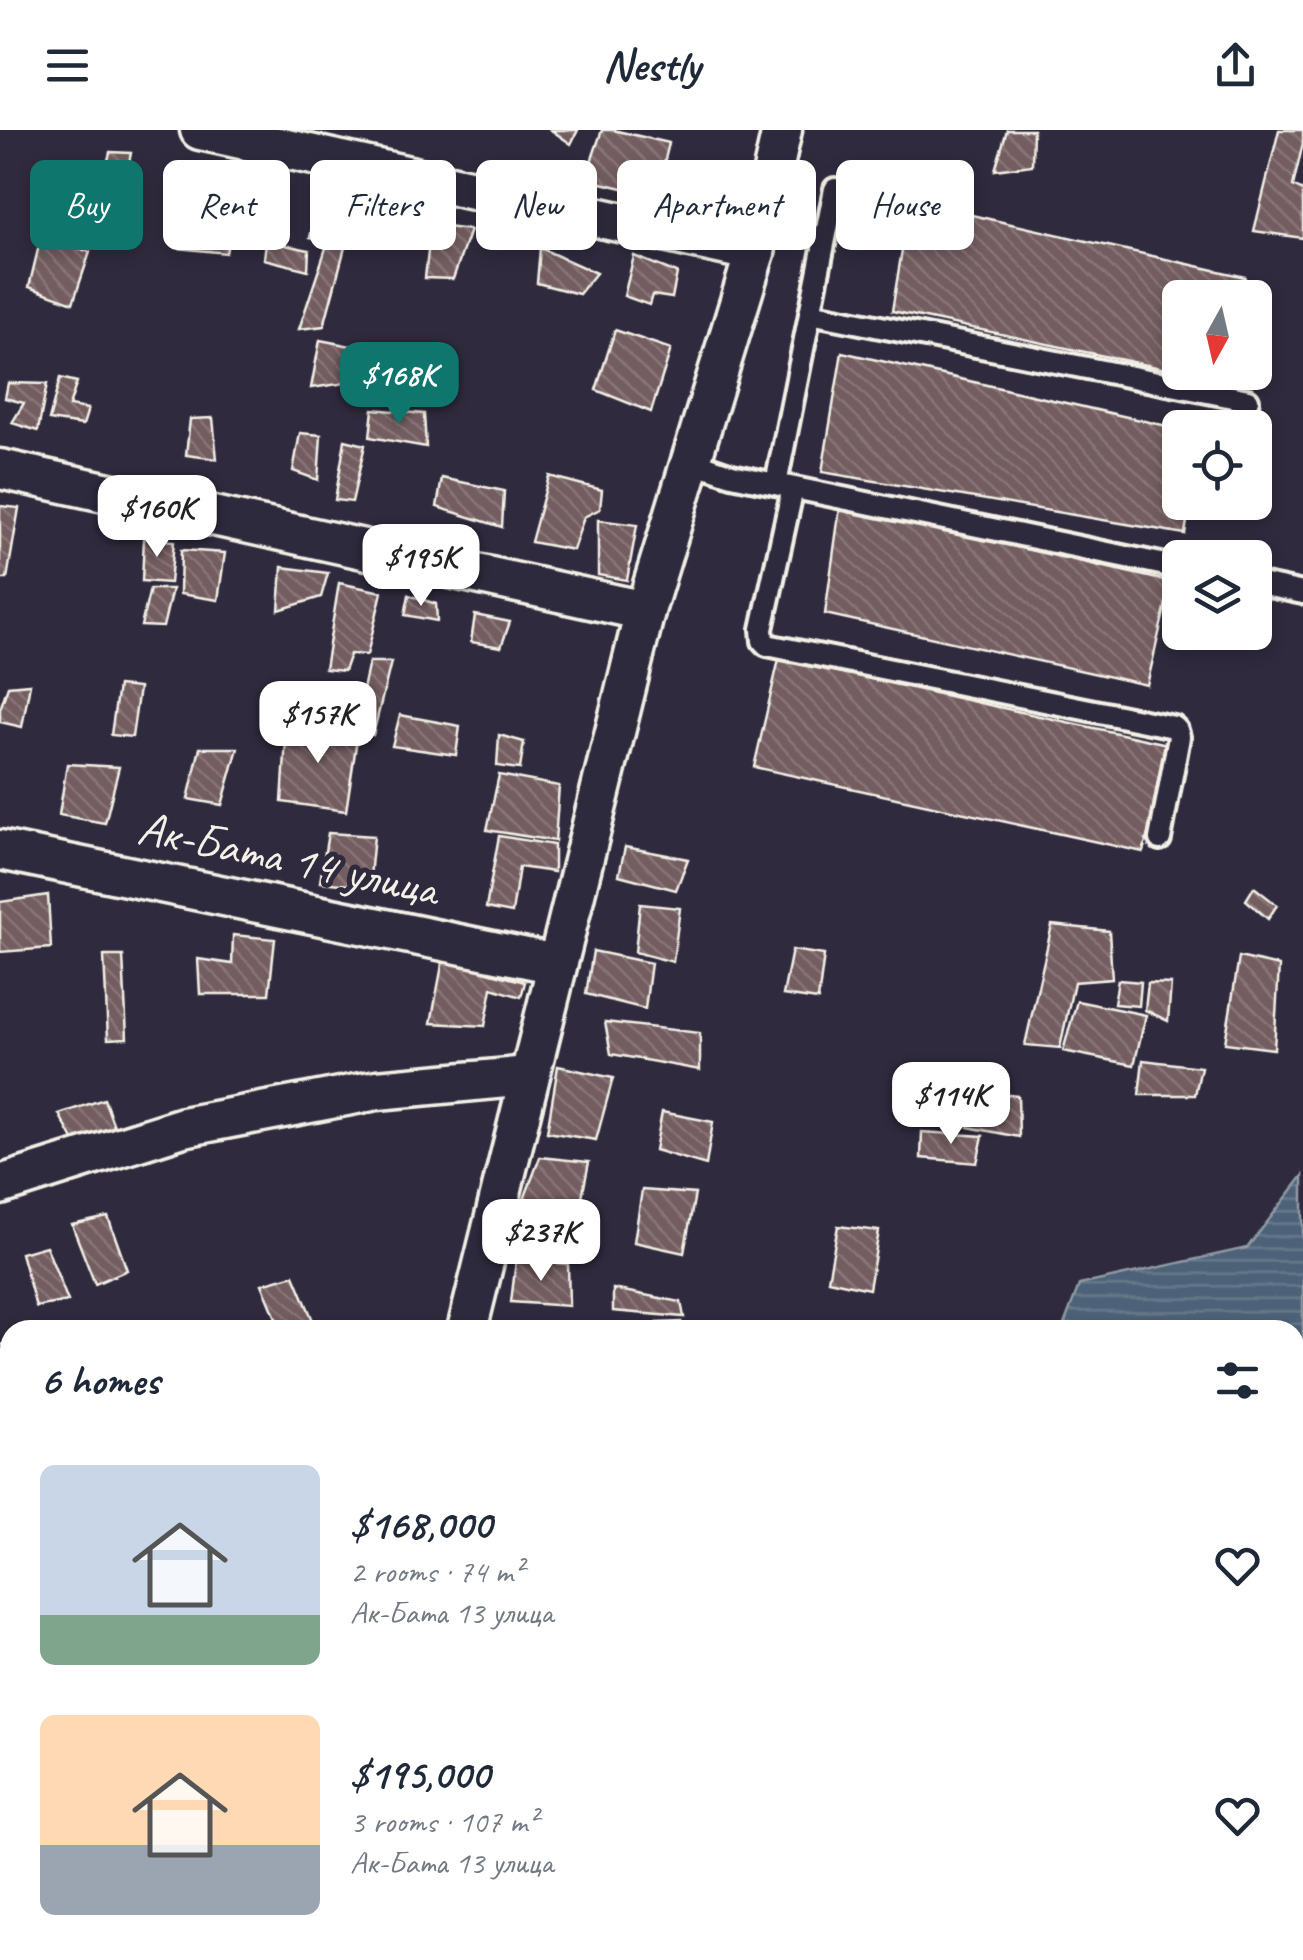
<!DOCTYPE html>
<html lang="en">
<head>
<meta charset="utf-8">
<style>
  body { margin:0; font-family:Caveat,sans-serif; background:#f2f2f3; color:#1f2937; height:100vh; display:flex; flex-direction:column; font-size:38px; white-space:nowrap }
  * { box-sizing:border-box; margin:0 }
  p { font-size:32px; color:#747a83 }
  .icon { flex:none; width:55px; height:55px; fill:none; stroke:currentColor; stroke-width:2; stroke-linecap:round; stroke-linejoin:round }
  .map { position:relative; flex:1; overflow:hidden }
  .side { position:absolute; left:0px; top:1190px; width:1305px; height:640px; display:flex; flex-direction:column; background:#fff; border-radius:30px 30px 0 0; box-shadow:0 5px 15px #0003 }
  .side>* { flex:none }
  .top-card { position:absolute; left:30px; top:30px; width:1245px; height:90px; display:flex; gap:20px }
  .needle { width:65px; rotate:188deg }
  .tools { position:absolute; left:1162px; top:150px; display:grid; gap:20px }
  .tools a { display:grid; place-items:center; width:110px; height:110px; border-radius:15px; background:#fff; box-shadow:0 5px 15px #0003; font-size:50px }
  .price { position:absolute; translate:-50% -85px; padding:0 22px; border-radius:20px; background:#fff; color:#222; font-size:32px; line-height:65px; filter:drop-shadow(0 2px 5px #0008) }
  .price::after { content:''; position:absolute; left:50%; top:60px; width:30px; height:22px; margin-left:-15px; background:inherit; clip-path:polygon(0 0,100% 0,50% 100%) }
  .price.selected { background:#0f766e; color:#fff }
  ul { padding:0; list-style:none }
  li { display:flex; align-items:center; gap:30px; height:250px; padding:0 40px }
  li span { display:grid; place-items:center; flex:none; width:280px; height:200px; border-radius:15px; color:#555 }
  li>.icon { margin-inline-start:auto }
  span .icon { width:120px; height:120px; fill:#fffc; stroke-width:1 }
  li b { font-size:42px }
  h2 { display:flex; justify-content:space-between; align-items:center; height:120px; padding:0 40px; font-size:42px }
  .chip { padding:0 35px; border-radius:15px; background:#fff; box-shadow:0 5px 15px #0003; font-size:35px; line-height:90px }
  .chip.selected { background:#0f766e; color:#fff }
  header { display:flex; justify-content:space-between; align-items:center; height:130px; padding:0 40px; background:#fff; font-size:45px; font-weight:600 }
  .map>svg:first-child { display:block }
  .water { fill:url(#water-rules); stroke:#909ba5; stroke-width:2.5 }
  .building { fill:url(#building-back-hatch); stroke:#f4f1e8; stroke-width:2.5 }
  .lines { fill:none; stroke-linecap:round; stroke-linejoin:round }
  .lane-casing { stroke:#f4f1e8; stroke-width:28 }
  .street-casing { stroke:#f4f1e8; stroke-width:45 }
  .lane { stroke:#2f2a3d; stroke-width:20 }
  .street { stroke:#2f2a3d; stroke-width:38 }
  .labels { text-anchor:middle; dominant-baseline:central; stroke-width:10; stroke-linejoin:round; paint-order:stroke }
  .street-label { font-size:48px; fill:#f4f1e8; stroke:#2f2a3d }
</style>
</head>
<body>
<header><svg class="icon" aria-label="menu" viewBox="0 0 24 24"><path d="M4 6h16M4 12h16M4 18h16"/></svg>Nestly<svg class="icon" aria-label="share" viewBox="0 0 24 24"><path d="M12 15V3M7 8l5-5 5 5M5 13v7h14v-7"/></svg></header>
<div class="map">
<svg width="1303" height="1830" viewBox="0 0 1303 1830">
  <defs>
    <pattern id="water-rules" width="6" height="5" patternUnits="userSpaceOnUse" patternTransform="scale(2.5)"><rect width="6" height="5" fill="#4d6278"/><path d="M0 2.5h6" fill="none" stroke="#67798b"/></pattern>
    <pattern id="building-back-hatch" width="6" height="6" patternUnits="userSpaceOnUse" patternTransform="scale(2.5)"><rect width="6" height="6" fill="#735d60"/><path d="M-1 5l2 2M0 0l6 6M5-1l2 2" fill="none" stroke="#887577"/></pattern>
  </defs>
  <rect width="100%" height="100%" fill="#2f2a3d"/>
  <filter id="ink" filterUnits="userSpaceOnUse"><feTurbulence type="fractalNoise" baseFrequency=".01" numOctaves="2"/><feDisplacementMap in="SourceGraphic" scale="20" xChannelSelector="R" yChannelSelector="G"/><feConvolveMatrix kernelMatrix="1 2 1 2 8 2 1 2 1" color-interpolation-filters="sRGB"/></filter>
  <g filter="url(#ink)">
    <polygon class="water" points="1303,1046 1303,1830 1055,1830 1056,1820 1295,1820 1295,1200 1062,1200 1079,1155 1247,1118"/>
    <g class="building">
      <polygon points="551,0 578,0 571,14"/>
      <polygon points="602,0 613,0 669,13 656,66 585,49"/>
      <polygon points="1007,0 1033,0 1032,35 995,40"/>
      <polygon points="1279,0 1303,0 1303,13 1293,56 1303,61 1303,108 1254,101"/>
      <polygon points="110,22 131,23 121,73 98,73"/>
      <polygon points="185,51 236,72 226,123 176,118"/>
      <polygon points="713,56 742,60 732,91 708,82"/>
      <polygon points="318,71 356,76 324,196 299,199 328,112 310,108"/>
      <polygon points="910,71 1245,147 1239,168 1180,168 1180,242 892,181"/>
      <polygon points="431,95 470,100 453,149 425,148"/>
      <polygon points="41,107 90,122 73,173 29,157"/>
      <polygon points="266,111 309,120 308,140 264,129"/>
      <polygon points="540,118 596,143 579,164 537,153"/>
      <polygon points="634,126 677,143 672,168 652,165 649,175 624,166"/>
      <polygon points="615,200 671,219 651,282 596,260"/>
      <polygon points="320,210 361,218 353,252 311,258"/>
      <polygon points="842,222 1180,299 1180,372 1190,372 1185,404 822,342"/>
      <polygon points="60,248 77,252 69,276 88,279 83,295 49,290"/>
      <polygon points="8,253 47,254 38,301 12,293 24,273 5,268"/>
      <polygon points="373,279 424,284 426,317 370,307"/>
      <polygon points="213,288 217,329 186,325 190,289"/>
      <polygon points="300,303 321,305 318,350 293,341"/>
      <polygon points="345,310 365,315 352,372 335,370"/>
      <polygon points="549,346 602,360 600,379 584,387 573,420 531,412"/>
      <polygon points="442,348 504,361 502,397 437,377"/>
      <polygon points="0,376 19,378 7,449 0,449"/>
      <polygon points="840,377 1171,452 1147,555 825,484"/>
      <polygon points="598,390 637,395 627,450 598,445"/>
      <polygon points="144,408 174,411 170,453 142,451"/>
      <polygon points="181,420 225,423 218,470 180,464"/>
      <polygon points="282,437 328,443 321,467 279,480"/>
      <polygon points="339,453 382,462 367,525 350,524 344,541 325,539"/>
      <polygon points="150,459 172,459 163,497 141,496"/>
      <polygon points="409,465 436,474 437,491 405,485"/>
      <polygon points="475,485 510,492 501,517 471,512"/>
      <polygon points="779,529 1172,615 1143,722 754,637"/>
      <polygon points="369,532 391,532 373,605 355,596"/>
      <polygon points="30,554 22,597 0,592 0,579 8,556"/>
      <polygon points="118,556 139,558 132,607 111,605"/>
      <polygon points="400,585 460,596 456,625 392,616"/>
      <polygon points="287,593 358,602 346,681 282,672"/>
      <polygon points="499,605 524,612 520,639 497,636"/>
      <polygon points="200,618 238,618 222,675 188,669"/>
      <polygon points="67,634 119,637 105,693 59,685"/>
      <polygon points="499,645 559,656 555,711 487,700"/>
      <polygon points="328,703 374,706 369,757 320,752"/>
      <polygon points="499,706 554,715 554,742 519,737 512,783 486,778"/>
      <polygon points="625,717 688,729 676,760 619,745"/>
      <polygon points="1254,757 1277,775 1268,789 1246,770"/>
      <polygon points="48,765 51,818 0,822 0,772"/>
      <polygon points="640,774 680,778 673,832 635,822"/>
      <polygon points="1052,795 1109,801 1112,849 1074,852 1060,918 1025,915"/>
      <polygon points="233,805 275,809 269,864 200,864 198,829 232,834"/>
      <polygon points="792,820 824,825 818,870 783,865"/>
      <polygon points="593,821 651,833 645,879 586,864"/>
      <polygon points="104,826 123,826 127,908 108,909"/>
      <polygon points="1239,827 1279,836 1274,919 1225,913"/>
      <polygon points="443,830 525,852 521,867 492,858 485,896 431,893"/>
      <polygon points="1118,850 1141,852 1139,876 1114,874"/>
      <polygon points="1148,853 1171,854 1168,891 1145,880"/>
      <polygon points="1077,871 1146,885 1134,935 1063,921"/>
      <polygon points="605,892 700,903 700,940 611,924"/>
      <polygon points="1143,930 1201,937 1195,965 1139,965"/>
      <polygon points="558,936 613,948 596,1010 547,1002"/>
      <polygon points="978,961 1018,966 1019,1007 968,997"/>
      <polygon points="104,969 117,1004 77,1017 59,984"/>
      <polygon points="662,982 713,992 706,1035 655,1020"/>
      <polygon points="922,1002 983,1006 977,1033 921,1028"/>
      <polygon points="540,1027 589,1032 578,1087 544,1084 538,1103 514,1096"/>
      <polygon points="642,1060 695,1064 684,1123 634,1112"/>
      <polygon points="108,1087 127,1140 95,1154 72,1095"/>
      <polygon points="838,1096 879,1101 869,1159 828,1150"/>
      <polygon points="46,1116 68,1171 36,1177 21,1123"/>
      <polygon points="516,1131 568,1134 569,1176 511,1172"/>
      <polygon points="294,1145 317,1200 281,1200 262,1154"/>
      <polygon points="613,1159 681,1172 684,1187 613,1181"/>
      <polygon points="681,1192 680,1200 656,1200 657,1193"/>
      <polygon points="10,1213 10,1240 0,1245 0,1215"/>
      <polygon points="10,1258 10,1293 0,1265 0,1261"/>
      <polygon points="10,1476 10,1510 2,1513 0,1507 0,1481"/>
      <polygon points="10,1599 10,1651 0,1657 0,1606"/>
    </g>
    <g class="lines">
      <defs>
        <g id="lane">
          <polyline points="810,183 1248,270"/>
          <polyline points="691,331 732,345 1180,438"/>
          <polyline points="776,354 835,59"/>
          <polyline points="793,358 762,499 763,511 767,515 1174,597 1177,600 1179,607 1160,709"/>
          <polyline points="1255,453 1303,463"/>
        </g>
        <g id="street">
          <polyline points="200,0 755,122"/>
          <polyline points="0,339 645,481"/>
          <polyline points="0,720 556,834"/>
          <polyline points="0,1055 183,997 377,960 529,946"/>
          <polyline points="467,1200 645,481 755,122 782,0"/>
          <polyline points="0,1696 10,1688"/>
          <polyline points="533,1820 535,1830"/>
          <polyline points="250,1830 267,1820"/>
        </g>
      </defs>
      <use href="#lane" class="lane-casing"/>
      <use href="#street" class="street-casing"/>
      <use href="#lane" class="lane"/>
      <use href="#street" class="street"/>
    </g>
  </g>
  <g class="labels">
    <g class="street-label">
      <text transform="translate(288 728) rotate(12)">Ак-Бата 14 улица</text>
    </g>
  </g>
</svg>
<div class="tools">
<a><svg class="needle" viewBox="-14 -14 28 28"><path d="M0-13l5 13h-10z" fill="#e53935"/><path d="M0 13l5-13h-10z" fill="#747a83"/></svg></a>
<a><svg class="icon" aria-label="locate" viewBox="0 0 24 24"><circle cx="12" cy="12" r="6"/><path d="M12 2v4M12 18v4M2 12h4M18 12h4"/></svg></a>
<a><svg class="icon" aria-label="layers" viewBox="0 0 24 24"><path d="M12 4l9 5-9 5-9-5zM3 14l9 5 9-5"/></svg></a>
</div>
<b class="price selected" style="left:399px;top:297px">$168K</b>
<b class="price" style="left:157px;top:430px">$160K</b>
<b class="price" style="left:421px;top:479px">$195K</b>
<b class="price" style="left:318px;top:636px">$157K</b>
<b class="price" style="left:951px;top:1017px">$114K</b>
<b class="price" style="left:541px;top:1154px">$237K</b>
<div class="top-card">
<a class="chip selected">Buy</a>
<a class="chip">Rent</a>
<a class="chip">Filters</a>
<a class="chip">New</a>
<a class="chip">Apartment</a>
<a class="chip">House</a>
</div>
<section class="side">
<h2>6 homes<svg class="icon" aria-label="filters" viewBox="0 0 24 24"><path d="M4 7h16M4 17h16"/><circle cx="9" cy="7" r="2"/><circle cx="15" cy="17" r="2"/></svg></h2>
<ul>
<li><span style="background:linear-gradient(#c9d6e8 75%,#7fa58c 0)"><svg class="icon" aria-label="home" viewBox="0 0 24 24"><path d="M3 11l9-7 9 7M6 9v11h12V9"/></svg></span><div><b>$168,000</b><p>2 rooms · 74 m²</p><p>Ак-Бата 13 улица</p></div><svg class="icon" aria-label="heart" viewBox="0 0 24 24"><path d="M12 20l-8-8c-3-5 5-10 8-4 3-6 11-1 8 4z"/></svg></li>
<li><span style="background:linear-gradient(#ffd9b3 65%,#9aa5b1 0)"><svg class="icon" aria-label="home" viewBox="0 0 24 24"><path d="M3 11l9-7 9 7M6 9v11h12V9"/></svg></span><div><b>$195,000</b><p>3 rooms · 107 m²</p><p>Ак-Бата 13 улица</p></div><svg class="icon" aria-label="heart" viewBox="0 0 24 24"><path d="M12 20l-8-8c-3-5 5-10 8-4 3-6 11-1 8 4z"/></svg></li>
</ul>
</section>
</div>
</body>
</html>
